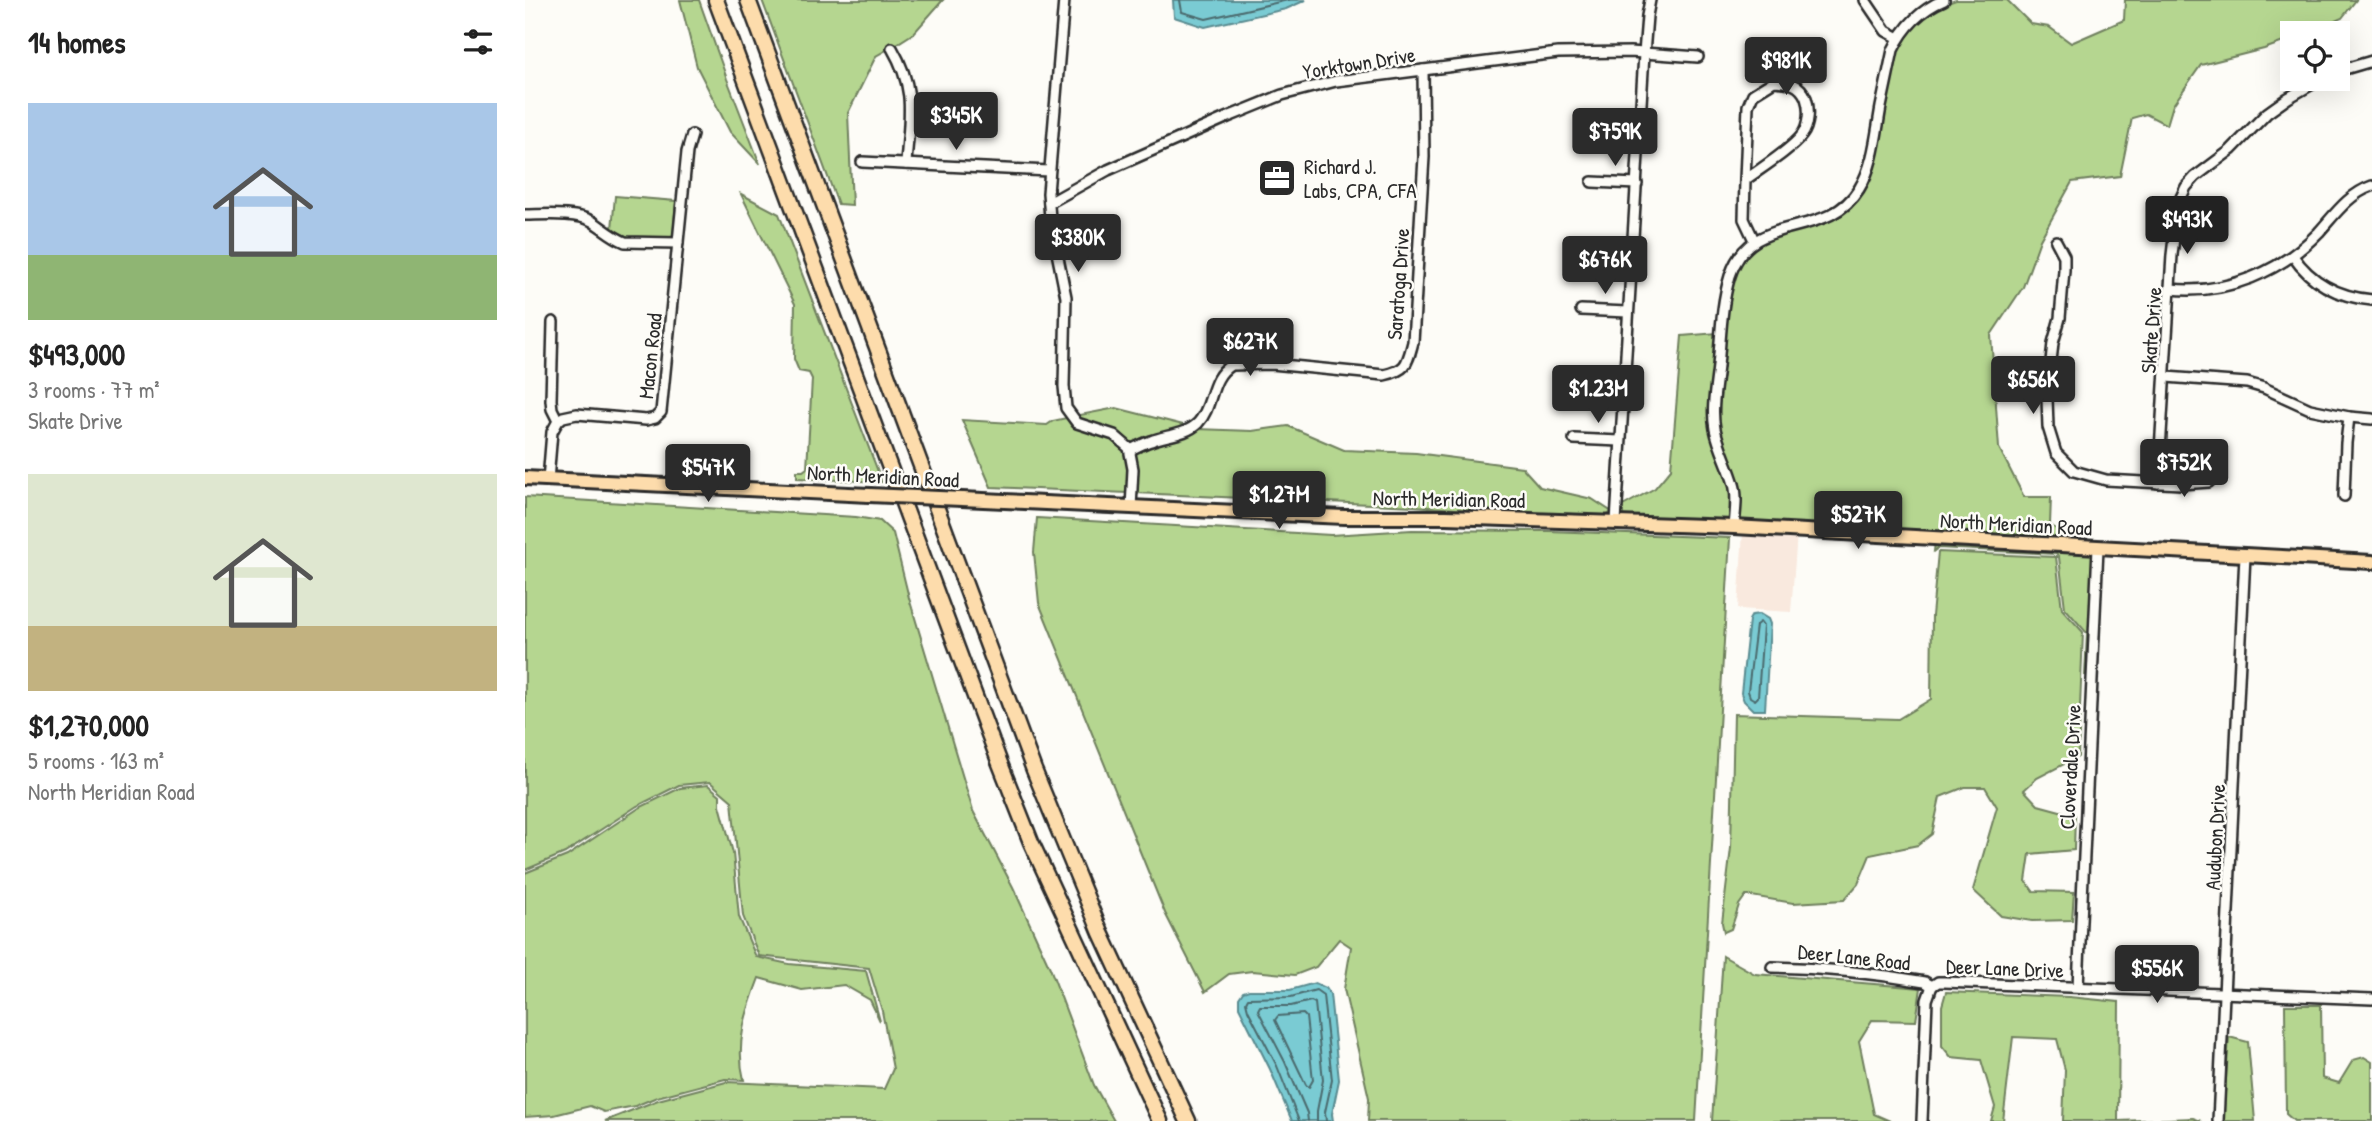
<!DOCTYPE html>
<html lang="en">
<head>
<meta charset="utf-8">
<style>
  body { margin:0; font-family:"Patrick Hand",sans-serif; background:#f2f2f2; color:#222; height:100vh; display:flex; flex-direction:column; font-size:26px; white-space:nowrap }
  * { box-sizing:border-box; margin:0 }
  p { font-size:23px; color:#767676 }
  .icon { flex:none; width:38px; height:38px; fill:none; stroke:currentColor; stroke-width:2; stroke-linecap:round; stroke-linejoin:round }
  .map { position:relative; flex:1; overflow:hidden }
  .panel { display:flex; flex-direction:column; background:#fff; width:525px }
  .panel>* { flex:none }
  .fabs { position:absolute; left:1755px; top:21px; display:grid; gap:14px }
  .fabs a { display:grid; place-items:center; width:70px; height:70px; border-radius:0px; background:#fff; box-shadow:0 7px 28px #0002; font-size:35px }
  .price { position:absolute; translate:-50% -60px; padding:0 16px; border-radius:7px; background:#2b2b2b; color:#fff; font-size:23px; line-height:46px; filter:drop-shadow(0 2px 4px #0008) }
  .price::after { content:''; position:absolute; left:50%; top:42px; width:21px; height:16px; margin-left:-10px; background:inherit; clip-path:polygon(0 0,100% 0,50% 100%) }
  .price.selected { background:#222; color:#fff }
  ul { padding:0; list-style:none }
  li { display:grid; align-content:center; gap:14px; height:371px; padding:0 28px }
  li span { display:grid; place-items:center; height:217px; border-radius:0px; color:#555 }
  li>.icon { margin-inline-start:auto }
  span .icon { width:126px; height:126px; fill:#fffc; stroke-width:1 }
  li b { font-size:30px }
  h2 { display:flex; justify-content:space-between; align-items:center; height:84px; padding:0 28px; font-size:30px }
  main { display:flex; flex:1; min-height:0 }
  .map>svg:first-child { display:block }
  .built { fill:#f9e9de }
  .green { fill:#b5d690; stroke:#70805e; stroke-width:2 }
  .water { fill:#7acbd3; stroke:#5a8b90; stroke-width:2 }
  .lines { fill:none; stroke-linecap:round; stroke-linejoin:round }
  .shore { stroke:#4b6b6e; stroke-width:2 }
  .minor-casing { stroke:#2b2b2b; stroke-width:14 }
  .major-casing { stroke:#2b2b2b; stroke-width:18 }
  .highway-casing { stroke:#2b2b2b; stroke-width:19 }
  .minor { stroke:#fdfcf7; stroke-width:9 }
  .major { stroke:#fddcac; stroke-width:12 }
  .highway { stroke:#fddcac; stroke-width:14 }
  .major-bridge-casing { stroke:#2b2b2b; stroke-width:18; stroke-linecap:butt }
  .major-bridge { stroke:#fddcac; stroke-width:12 }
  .labels { text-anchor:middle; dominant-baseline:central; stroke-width:5; stroke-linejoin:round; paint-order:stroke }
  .street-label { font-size:21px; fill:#2b2b2b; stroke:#fdfcf7 }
  .poi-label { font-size:21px; fill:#2b2b2b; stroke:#fdfcf7; text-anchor:start }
</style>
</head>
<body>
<main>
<section class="panel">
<h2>14 homes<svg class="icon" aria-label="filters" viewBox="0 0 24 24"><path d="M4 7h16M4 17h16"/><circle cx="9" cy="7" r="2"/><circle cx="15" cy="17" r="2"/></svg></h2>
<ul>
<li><span style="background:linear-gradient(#a9c7e8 70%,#8fb573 0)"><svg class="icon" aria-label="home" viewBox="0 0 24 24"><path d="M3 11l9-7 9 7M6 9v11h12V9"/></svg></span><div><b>$493,000</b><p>3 rooms · 77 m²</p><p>Skate Drive</p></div></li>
<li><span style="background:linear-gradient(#dfe7d0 70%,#c2b280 0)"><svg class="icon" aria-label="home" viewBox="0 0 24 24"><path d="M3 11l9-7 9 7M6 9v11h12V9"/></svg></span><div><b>$1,270,000</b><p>5 rooms · 163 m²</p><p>North Meridian Road</p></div></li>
</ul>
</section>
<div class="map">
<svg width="1847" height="1121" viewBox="0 0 1847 1121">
  <rect width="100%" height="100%" fill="#fdfcf7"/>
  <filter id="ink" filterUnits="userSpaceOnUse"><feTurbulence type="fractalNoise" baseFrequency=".0143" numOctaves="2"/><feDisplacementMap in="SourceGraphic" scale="14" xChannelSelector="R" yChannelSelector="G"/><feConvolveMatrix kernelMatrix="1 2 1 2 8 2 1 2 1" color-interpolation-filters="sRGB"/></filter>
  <g filter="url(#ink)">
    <polygon class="built" points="1218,531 1272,534 1266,612 1213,609"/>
    <g class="green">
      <polygon points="155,0 174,0 202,79 235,164 205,132 172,67"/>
      <polygon points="237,0 418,0 389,33 370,45 369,43 362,46 363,49 351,56 323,113 327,205 313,204"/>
      <path d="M1431,0H1482L1506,24L1524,27L1546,43L1599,20L1600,0H1831L1817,18L1782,33H1768L1767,39L1739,49L1676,65L1648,105L1642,125L1621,114L1607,118L1595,176L1547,182L1515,240L1498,287L1466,335L1474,448L1499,497H1526L1525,525L1554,543L1214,523L1216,489L1194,428V407L1204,300L1210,276L1219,257L1232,243L1268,230L1297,224L1324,208L1338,191L1353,148L1372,51C1384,26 1404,8 1431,0Z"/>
      <polygon points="216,194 254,214 357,482 272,478 272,471 278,471 282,468 287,379 284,373 274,371 269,359 270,304"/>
      <polygon points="90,196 151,201 148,237 103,237 87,229"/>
      <polygon points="1192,333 1186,429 1206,487 1205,523 1095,518 1096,507 1130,488 1146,469 1157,336"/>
      <path d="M591,408L662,426L607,445C591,426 568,430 550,416Z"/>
      <path d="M541,418C557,438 593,428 602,453C606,465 603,481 602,493L466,487L437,420L522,425L528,421Z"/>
      <polygon points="763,426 819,450 891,453 997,467 1015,487 1067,499 1087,512 1077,518 1041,517 889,506 611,493 610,452 672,429 727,431"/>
      <polygon points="0,497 331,517 355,521 368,533 384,598 448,811 488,887 525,968 569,1085 589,1121 80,1121 133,1100 201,1082 359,1089 368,1069 357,1011 344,968 234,956 218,916 207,801 185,782 154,785 112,806 40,853 0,870"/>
      <polygon points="512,518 806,535 887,530 1024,531 1205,538 1171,1121 843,1121 844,1098 819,989 826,947 814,939 791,967 770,975 727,971 704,974 680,992 640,913 514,603 509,552"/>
      <polygon points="1410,542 1568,551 1564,639 1560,676 1562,633 1540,608 1534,557 1531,554 1413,548 1409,551"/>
      <polygon points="1413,552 1531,557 1537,609 1558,632 1553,757 1512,778 1499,790 1513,805 1550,815 1549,850 1505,854 1501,881 1508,891 1549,892 1547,920 1507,921 1476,916 1448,890 1472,807 1460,787 1440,787 1415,797 1407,834 1393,845 1345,855 1333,884 1319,900 1268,903 1221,895 1214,905 1206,929 1199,932 1197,923 1206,848 1209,714 1373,719 1406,699 1407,616"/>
      <path d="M183,785L195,795V805L208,853L214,917L231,957L264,964L341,971L355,1021L345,1000L319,985L277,990L234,978C221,1012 210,1044 219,1080L200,1079L132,1097L110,1106L79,1112L65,1106L29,1115L0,1117V873L42,856L114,808L155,788Z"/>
      <polygon points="1198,956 1230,974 1396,988 1391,1021 1347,1020 1334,1041 1349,1114 1365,1121 1187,1121"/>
      <polygon points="1421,992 1544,997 1594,1002 1593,1121 1668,1118 1676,1121 1538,1121 1540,1070 1532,1039 1488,1037 1478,1121 1466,1121 1470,1107 1456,1060 1426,1057 1417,1046 1417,1006"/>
      <polygon points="1760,1005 1796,1005 1797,1078 1814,1083 1828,1060 1839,1057 1847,1062 1847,1121 1769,1121 1761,1114"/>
      <polygon points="1704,1037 1723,1042 1730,1121 1698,1121"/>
    </g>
    <g class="water">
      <polygon points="648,0 781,0 761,9 680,27 649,17"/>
      <polygon points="1235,614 1243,619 1245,624 1240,710 1228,710 1219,701 1216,693 1224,620 1227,615"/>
      <polygon points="790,983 801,988 805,994 814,1080 807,1114 808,1121 767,1121 745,1069 714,1007 714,998 718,992 724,990 765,990"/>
    </g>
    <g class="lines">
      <g class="shore">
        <polyline points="655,0 657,12 681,19 763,0"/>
        <polygon points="1235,622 1238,626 1233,697 1230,700 1225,697 1223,691 1231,625"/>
        <polygon points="778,1014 781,1017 788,1080 784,1087 781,1085 750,1020 753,1016"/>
        <polyline points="774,1121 752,1066 723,1010 721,1002 723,998 766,997 791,990 798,995 807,1080 800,1112 801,1121"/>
        <polyline points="783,1121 782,1113 760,1062 733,1010 735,1006 766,1006 786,1001 790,1003 798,1080 792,1111 792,1121"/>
      </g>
      <defs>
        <g id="minor">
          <polyline points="539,0 523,193 525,218 541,297 539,386 541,408 552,423 589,435 604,448 608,469 606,508"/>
          <polyline points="1340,0 1361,31 1374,38"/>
          <path d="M367,48C392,91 384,117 381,164"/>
          <polyline points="1813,71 1847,61"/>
          <path d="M1249,81C1263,82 1275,83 1281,98C1285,109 1284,126 1277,135C1267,149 1235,169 1220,180L1223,106L1228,94Z"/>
          <polyline points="337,162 524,171"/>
          <polyline points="1220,180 1219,219 1229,240"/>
          <polyline points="1067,182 1112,184"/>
          <polyline points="524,203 583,170 703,117 757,95 811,81 1033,53 1105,52 1173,57"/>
          <path d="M0,215C18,215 51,212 67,221C78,228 87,237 100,242L153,243"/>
          <polyline points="1531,241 1539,256 1539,270 1535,318 1528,343 1522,398 1523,427 1531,453 1549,471 1581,480 1656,484 1684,482"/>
          <path d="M1768,256C1787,284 1814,297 1847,300"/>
          <path d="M1646,289C1701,295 1756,272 1794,232C1810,214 1824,194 1847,186"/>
          <polyline points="1056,310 1103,312"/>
          <polyline points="28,322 26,400 27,409 33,421"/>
          <polyline points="1641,377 1722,383 1739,388 1785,409 1824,417 1847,419"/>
          <polyline points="1049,439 1095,441"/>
          <path d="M605,450C612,447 619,443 626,441C641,435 661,435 673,423C689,406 684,378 706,365L747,364L859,375C882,370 882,364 888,342L899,157L898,70"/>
          <polyline points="23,480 27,432 33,421 38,417 52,414 121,420 130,418 136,412 162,152 167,135"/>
          <polyline points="1633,483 1647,255 1653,204 1661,187 1670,177 1706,150 1742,113 1763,98 1796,79"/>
          <polyline points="1819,496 1821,443 1824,417"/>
          <polyline points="1091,522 1119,54 1122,16 1125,0"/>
          <path d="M1209,527C1210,513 1213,497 1209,484C1204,466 1194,448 1190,429C1186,409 1191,386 1193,366C1196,336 1196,305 1205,276C1226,209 1301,243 1334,189C1349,165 1351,134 1356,107C1360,88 1364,69 1368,50C1379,27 1395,10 1419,0"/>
          <path d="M1247,967C1298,968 1349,973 1400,982L1407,986"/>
          <polyline points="1407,986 1413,982 1419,982 1847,999"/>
          <polyline points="1553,987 1573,548"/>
          <polyline points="1397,1121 1402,1000 1407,986"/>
          <polyline points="1693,1121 1720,555"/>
        </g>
        <g id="major">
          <polyline points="0,478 344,495"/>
          <polyline points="437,499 819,517 921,517 1209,527 1847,562"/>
        </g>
        <g id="highway">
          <polyline points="191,0 474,761 506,842 635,1121"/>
          <polyline points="223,0 509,770 576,933 663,1121"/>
        </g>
      </defs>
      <use href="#minor" class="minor-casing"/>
      <use href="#major" class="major-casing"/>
      <use href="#highway" class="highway-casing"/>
      <use href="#minor" class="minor"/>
      <use href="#major" class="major"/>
      <use href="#highway" class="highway"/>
      <defs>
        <polyline id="major-bridge" points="344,495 437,499"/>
      </defs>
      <use href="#major-bridge" class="major-bridge-casing"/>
      <use href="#major-bridge" class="major-bridge"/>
    </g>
  </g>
  <defs>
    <symbol id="office-square" viewBox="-11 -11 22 22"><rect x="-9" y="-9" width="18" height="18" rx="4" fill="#2b2b2b" stroke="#fdfcf7"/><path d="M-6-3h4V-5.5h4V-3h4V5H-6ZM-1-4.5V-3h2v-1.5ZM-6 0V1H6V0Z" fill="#fff"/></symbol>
  </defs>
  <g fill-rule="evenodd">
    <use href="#office-square" x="730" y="156" width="44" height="44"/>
  </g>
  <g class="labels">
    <g class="street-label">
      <text transform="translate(834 63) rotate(-9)">Yorktown Drive</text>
      <text transform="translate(873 284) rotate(-86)">Saratoga Drive</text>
      <text transform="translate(1626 330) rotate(-86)">Skate Drive</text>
      <text transform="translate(125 356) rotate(-84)">Macon Road</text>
      <text transform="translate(358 476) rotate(3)">North Meridian Road</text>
      <text transform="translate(924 499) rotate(1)">North Meridian Road</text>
      <text transform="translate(1491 524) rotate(3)">North Meridian Road</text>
      <text transform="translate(1545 767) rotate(-87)">Cloverdale Drive</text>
      <text transform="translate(1690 837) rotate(-87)">Audubon Drive</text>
      <text transform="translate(1329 957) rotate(6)">Deer Lane Road</text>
      <text transform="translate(1480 968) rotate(2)">Deer Lane Drive</text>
    </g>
    <g class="poi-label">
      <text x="779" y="166">Richard J.<tspan x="779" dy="24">Labs, CPA, CFA</tspan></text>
    </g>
  </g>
</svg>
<div class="fabs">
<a><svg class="icon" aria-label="locate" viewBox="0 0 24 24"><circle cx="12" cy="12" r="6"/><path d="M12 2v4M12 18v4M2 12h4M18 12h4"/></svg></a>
</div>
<b class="price" style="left:1261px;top:97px">$981K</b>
<b class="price" style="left:431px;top:152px">$345K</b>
<b class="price" style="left:1090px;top:168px">$759K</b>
<b class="price selected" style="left:1662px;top:256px">$493K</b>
<b class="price" style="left:553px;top:274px">$380K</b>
<b class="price" style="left:1080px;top:296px">$676K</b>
<b class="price" style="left:725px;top:378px">$627K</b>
<b class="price" style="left:1508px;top:416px">$656K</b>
<b class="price" style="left:1073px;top:425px">$1.23M</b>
<b class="price" style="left:1659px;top:499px">$752K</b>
<b class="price" style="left:183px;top:504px">$547K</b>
<b class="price" style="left:754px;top:531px">$1.27M</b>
<b class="price" style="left:1333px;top:551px">$527K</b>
<b class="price" style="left:1632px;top:1005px">$556K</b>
</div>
</main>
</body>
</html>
